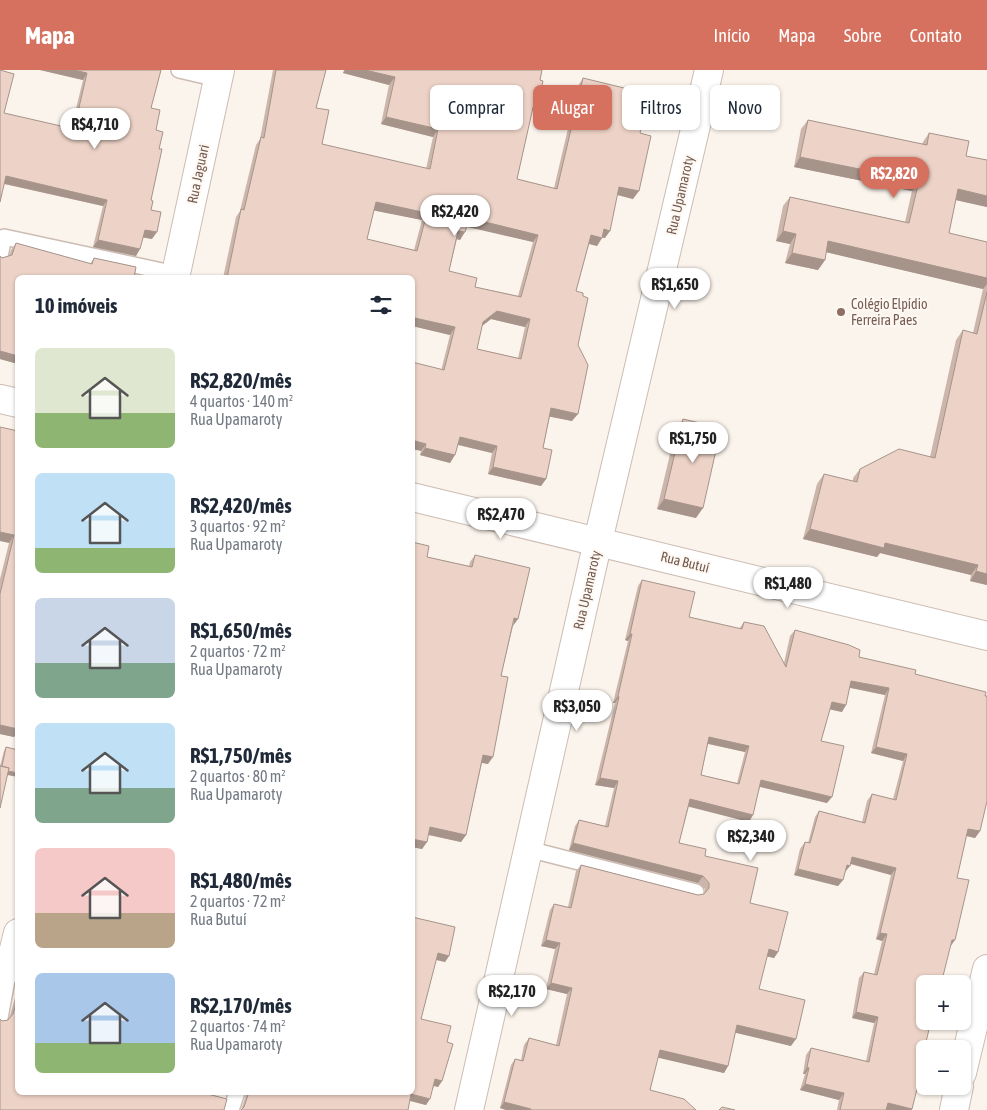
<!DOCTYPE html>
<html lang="pt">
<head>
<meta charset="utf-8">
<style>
  body { margin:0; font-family:"Asap Condensed",sans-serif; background:#f2f2f3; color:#1f2937; height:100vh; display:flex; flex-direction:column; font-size:19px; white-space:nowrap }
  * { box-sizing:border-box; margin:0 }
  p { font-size:16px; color:#747a83 }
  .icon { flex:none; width:28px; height:28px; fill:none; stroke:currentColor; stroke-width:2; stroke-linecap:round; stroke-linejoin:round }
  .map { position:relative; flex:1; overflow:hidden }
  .side { position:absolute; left:15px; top:205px; width:400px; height:820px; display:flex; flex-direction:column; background:#fff; border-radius:8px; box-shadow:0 1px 4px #0004 }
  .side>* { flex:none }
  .guide { position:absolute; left:430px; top:15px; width:475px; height:45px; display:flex; gap:10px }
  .controls { position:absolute; left:916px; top:905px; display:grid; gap:10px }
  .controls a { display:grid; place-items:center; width:55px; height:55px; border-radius:8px; background:#fff; box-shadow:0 1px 4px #0004; font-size:25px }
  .price { position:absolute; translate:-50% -42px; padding:0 11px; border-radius:18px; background:#fff; color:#222; font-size:16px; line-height:32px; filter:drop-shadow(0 1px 2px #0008) }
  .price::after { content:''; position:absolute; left:50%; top:30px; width:15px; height:11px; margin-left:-8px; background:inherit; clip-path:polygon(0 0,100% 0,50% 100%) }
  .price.current { background:#d67160; color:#fff }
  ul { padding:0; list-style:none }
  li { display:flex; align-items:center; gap:15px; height:125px; padding:0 20px }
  li span { display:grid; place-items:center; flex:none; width:140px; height:100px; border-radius:8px; color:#555 }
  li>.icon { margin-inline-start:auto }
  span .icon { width:60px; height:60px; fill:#fffc; stroke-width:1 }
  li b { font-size:21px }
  h2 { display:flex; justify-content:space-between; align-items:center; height:60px; padding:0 20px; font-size:21px }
  .chip { padding:0 18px; border-radius:8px; background:#fff; box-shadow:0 1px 4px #0004; font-size:18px; line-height:45px }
  .chip.current { background:#d67160; color:#fff }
  header { display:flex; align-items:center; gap:30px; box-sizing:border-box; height:70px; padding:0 25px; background:#d67160; color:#fff }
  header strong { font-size:24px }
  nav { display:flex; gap:28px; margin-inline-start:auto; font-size:18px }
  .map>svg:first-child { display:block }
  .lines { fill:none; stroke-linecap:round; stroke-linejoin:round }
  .service-casing { stroke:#ccbcb3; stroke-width:18 }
  .minor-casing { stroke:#ccbcb3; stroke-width:30 }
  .tertiary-casing { stroke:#ccbcb3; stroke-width:30 }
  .service { stroke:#fff; stroke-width:15 }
  .minor { stroke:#fff; stroke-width:28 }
  .tertiary { stroke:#fff; stroke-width:28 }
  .wall { fill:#ccb5ab; fill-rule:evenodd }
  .shaded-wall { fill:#a6948b }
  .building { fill:#edd3c7; stroke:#a6948b; fill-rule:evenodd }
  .education-dot { fill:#8d6e63; stroke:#fef8f3; stroke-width:2 }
  .labels { text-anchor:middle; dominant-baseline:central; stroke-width:4; stroke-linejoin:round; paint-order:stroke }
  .street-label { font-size:14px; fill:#745b51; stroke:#fef8f3 }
  .education-label { font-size:14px; fill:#785e54; stroke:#fef8f3; text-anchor:start }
</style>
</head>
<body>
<header>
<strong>Mapa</strong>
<nav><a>Início</a><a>Mapa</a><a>Sobre</a><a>Contato</a></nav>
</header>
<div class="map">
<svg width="987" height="1040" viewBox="0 0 987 1040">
  <rect width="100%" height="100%" fill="#fbf4ec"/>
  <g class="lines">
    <defs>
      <g id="service">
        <polyline points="179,0 218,9"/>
        <polyline points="0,186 4,167 176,204"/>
        <polyline points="528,779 696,822"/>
        <polyline points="0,948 9,899"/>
        <polyline points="231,1040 237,1022"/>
      </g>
      <g id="minor">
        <polyline points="175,208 220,0"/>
        <polyline points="0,897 9,899 18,863"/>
        <polyline points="962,1003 987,899"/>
        <polyline points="469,1040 598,471 709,0"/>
        <polyline points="954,1040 959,1016"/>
      </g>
      <g id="tertiary">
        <polyline points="0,329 18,333"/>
        <polyline points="412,427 987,566"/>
      </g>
    </defs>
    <use href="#service" class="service-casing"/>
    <use href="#minor" class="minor-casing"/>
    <use href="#tertiary" class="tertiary-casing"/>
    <use href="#service" class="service"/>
    <use href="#minor" class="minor"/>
    <use href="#tertiary" class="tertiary"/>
  </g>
  <g class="wall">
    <polygon points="40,0 161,0 151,38 159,79 151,130 152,169 143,167 136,186 93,177 103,136 4,114 4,43 71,59 83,10"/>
    <path d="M273,0H326L316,38L322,74L426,99L433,67L381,54L389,15L343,3L344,0H542L532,41L517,109L554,118L578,16L583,8L640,63L633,129L617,125L605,168L602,167L597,176L589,174L576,221L578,275L572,351L550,346L543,378L546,409L541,416L488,404L492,383L458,375L450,393L420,385L450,265L413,256L412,208H223L236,147L240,141L256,75L260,69ZM374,140L422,150L414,180L367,169ZM467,156L533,172L518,226L475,217L449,201L457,169L460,170ZM491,249L525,257L518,288L477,279L482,256Z"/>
    <polygon points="808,50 922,74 923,72 929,63 966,86 987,90 987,137 956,130 949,163 987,172 987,515 970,511 971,505 880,483 877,487 803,469 817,414 824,404 853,411 853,408 860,399 930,387 956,270 963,260 973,263 983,219 826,182 825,190 818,200 785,193 790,174 776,171 783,136 790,127 905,152 912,121 794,97 801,59"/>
    <polygon points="16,173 90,194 94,188 136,197 18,208 18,294 0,289 0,186 2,188 9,186 11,180"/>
    <polygon points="683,349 696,448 657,439 676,359"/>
    <polygon points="18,361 14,667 0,664 0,509 9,473"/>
    <polygon points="412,472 427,487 469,496 470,492 475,485 513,556 501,606 488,694 482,693 466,765 461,772 428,765 427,772 422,779 412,777"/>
    <path d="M642,510L689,547L739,559L744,552L784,593L790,566L795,560L859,587L985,626L980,761L975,768L966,766L957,808L950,877L925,914L912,1040H837L839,1030L800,1020L805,1004H803L806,985L811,978L866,991L874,953L852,948L859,908L864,902L874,904L882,871L876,869L891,805L850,794L845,802L843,810L838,816L794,805L800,779L805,772L808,773L815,747L819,741L862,752L867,731L872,724L893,729L903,691L871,683L885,625L850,618L842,642L830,639L821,671L827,733L760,717L749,752L689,736L679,773L705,786L750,833L778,882L774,888L767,886L759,919L791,976L735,962L728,996L724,1003L658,987L650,1020L696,1040H506L500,1038L511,995L515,989L521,990L524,975L529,968L556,975L567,924L546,919L555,879L541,876L550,840L554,834L568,837L576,801L581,795L698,825L704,824L705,823V819L698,813L569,780L575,756L579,750L605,756L614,718L595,715L615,633H613L628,571L625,570L638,516ZM708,674L745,682L737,713L701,705Z"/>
    <polygon points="6,677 18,680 18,707 7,705 0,696 4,681"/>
    <polygon points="412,847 449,886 445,892 436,890 421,949 447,972 442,1011 438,1017 434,1016 426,1035 410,1031 241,1040 246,1025 245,1022 412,1022"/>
    <polygon points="18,924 18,1022 2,951 8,950 9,949 15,928"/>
  </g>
  <g class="shaded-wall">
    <polygon points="40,0 74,0 87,3 83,10"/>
    <polygon points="345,0 365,0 395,7 389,15 343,3"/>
    <polygon points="534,33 538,34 533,41 529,40"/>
    <polygon points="386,47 438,59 433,67 381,54"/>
    <polygon points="800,87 919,111 912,121 794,97"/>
    <polygon points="6,106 107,130 103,136 1,113"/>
    <polygon points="619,117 639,121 633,129 614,124"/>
    <polygon points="958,119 987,126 987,137 951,129"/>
    <polygon points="376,132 427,143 422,150 371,140"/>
    <polygon points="469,148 538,165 533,172 463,156"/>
    <polygon points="604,159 610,161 605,168 599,167"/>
    <polygon points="145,160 157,162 152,169 140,167"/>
    <polygon points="458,161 465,162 460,170 453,168"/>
    <polygon points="783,161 796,164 790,174 776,171"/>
    <polygon points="591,165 602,168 597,176 586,173"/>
    <polygon points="98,170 140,179 136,186 93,177"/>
    <polygon points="828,171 987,208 987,214 983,219 821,181"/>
    <polygon points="792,183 825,190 818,200 785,193"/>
    <polygon points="497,241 530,249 525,257 491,249 478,259 483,252"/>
    <polygon points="415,248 455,257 450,265 412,256"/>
    <polygon points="0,281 18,286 18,294 0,289"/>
    <polygon points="551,338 578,344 572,351 546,346"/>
    <polygon points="460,367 497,376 492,383 455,374"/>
    <polygon points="412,370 426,374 421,381 412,379"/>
    <polygon points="425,378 455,385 450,393 420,385"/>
    <polygon points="493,397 546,409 541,416 488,404"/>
    <polygon points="664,429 703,438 696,448 657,439"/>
    <polygon points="810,459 885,473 978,495 971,505 880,483 877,487 803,469"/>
    <polygon points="0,462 14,465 9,473 0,471"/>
    <polygon points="976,501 987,504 987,515 970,511"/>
    <polygon points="514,548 518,549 513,556"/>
    <polygon points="630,564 632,564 628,571 625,570"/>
    <polygon points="851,611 889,618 885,625 847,617"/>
    <polygon points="618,626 619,627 615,633 613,633"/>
    <polygon points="832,632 846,635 842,642 828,639"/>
    <polygon points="0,655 18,659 18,663 14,667 0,664"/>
    <polygon points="709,667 749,676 745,682 705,673"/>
    <polygon points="876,677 907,684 903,691 871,683"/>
    <polygon points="483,685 493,687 488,694 478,692"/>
    <polygon points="1,700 18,703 18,707 0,703"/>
    <polygon points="600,708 618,711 614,718 595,715"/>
    <polygon points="761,710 832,727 827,733 757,716"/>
    <polygon points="690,729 753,745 749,752 686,736"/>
    <polygon points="430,757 466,765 461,772 425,764"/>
    <polygon points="968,759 980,761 975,768 963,765"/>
    <polygon points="412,769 427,772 422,779 412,777"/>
    <polygon points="573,773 703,806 698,813 569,780"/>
    <polygon points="852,787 896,798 891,805 848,793"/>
    <polygon points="847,795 850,796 845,802 842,801"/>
    <polygon points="798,799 843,810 838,816 794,805"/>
    <polygon points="880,863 887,864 882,871 876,869"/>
    <polygon points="546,870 560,873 555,879 541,876"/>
    <polygon points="952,870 955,870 950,877"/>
    <polygon points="769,879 778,882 774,888 765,886"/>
    <polygon points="438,883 449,886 445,892 433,889"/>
    <polygon points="551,913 572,918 567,924 546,919"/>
    <polygon points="856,942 878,947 874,953 852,948"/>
    <polygon points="737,955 796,969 791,976 732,962"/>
    <polygon points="660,980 728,996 724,1003 655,987"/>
    <polygon points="807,997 809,998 805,1004 803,1004"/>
    <polygon points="435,1009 442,1011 438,1017 431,1015"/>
    <polygon points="805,1014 844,1023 839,1030 800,1020"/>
    <polygon points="411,1024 430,1029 426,1035 407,1030"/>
    <polygon points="504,1032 531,1039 530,1040 506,1040 500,1038"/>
    <polygon points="888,1033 912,1039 912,1040 884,1040"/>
  </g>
  <g class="building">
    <polygon points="0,0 14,4 4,43 74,59 87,3 74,0 161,0 151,38 160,40 156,60 163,62 159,79 162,79 151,130 153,131 151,140 161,142 157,162 145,160 140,179 98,170 107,130 6,106 0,132"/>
    <path d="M276,0H326L316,38L329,40L322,74L430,99L438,59L386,47L395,7L365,0H542L540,10L543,11L538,34L534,33L517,109L557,119L583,8L649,24L640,63L651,66L639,121L619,117L610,161L604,159L602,168L591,165L576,221L583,223V226L588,228L578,275L588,295L578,344L551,338L543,378L552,380L546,409L493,397L497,376L460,367L455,385L425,378L426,374L412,370V292L444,300L455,257L415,248L412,260V208H227L241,139L244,140L261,67L264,68ZM376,132L427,143L417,181L367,169ZM469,148L538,165L521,227L475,217L477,208L449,201L458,161L465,162ZM497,241L530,249L521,289L477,279L483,252Z"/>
    <polygon points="808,50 927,75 929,63 969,71 966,86 987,90 987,126 958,119 949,163 987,172 987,208 828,171 825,190 792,183 796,164 783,161 790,127 909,153 919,111 800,87"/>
    <polygon points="16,173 92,194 94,188 136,197 134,208 18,208 18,286 0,281 0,186 2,188 12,185"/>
    <polygon points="987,222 987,504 976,501 978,495 885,473 884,478 810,459 824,404 857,412 860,399 899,379 935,388 963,260 977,264"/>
    <polygon points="683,349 721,358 703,438 664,429"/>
    <polygon points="0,357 18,361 18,659 0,655 0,524 14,465 0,462"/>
    <polygon points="412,472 429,476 427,487 472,497 475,485 530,498 518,549 514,548 501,606 508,607 493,687 483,685 466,765 430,757 427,772 412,769"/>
    <path d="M642,510L695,522L689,547L742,559L744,552L764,556L786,597L795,560L849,575L860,580L859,587L916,600L915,604L986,622L985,626H987V731L980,761L968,759L957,808L969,810L955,870H952L941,914H925V951H931L926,972H929L927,979H925V987L912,1039L888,1033L886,1040H840L844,1023L805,1014L809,998L807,997L811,978L869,992L878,947L856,942L864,902L877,905L887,864L880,863L896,798L852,787L850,796L847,795L843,810L798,799L805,772L810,773L819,741L865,753L872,724L896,730L907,684L876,677L889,618L851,611L846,635L832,632L821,671L844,676L832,727L761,710L753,745L690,729L679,773L706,779L705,786L758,798L750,833L788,842L778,882L769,879L759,919L805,930L796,969L737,955L728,996L660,980L650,1020L684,1029L696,1040H531V1039L504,1032L515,989L523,991L529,968L559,976L572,918L551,913L560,873L546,870L554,834L571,838L581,795L698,825L704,824L709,818V813L703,806L573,773L579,750L608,757L618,711L600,708L619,627L618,626L632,564H630ZM709,667L749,676L739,714L701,705Z"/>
    <polygon points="6,677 18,680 18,703 8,701 9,698 2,696"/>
    <polygon points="0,696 9,698 0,738"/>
    <polygon points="412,847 455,857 449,886 438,883 421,949 451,956 447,972 453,974 442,1011 435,1009 430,1029 411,1024 408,1040 241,1040 244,1037 249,1022 412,1022"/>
    <polygon points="18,928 18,1022 200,1022 227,1029 224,1040 0,1040 0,949 2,951 8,950 13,944"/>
    <polygon points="722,1037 735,1040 719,1040"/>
  </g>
  <circle class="education-dot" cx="841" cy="242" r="5"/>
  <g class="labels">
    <g class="street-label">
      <text transform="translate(198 104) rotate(-78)">Rua Jaguari</text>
      <text transform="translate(680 125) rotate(-77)">Rua Upamaroty</text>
      <text transform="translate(685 492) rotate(14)">Rua Butuí</text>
      <text transform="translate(587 520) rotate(-77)">Rua Upamaroty</text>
    </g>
    <g class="education-label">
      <text x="851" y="234">Colégio Elpídio<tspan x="851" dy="16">Ferreira Paes</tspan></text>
    </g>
  </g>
</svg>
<div class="controls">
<a>+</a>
<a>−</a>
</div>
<b class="price" style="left:95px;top:80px">R$4,710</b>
<b class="price current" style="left:894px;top:129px">R$2,820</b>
<b class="price" style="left:455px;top:167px">R$2,420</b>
<b class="price" style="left:675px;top:240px">R$1,650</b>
<b class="price" style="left:693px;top:394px">R$1,750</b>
<b class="price" style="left:501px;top:470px">R$2,470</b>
<b class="price" style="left:788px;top:539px">R$1,480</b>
<b class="price" style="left:577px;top:662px">R$3,050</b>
<b class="price" style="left:751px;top:792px">R$2,340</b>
<b class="price" style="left:512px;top:947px">R$2,170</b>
<div class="guide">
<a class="chip">Comprar</a>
<a class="chip current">Alugar</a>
<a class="chip">Filtros</a>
<a class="chip">Novo</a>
</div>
<section class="side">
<h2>10 imóveis<svg class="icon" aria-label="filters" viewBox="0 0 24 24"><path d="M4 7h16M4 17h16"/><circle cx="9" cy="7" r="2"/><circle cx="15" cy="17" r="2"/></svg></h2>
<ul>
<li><span style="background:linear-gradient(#dfe7d0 65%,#8fb573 0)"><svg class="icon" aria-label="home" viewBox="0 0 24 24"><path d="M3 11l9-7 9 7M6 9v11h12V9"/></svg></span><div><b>R$2,820/mês</b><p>4 quartos · 140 m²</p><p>Rua Upamaroty</p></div></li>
<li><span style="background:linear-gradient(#bfe0f5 75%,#8fb573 0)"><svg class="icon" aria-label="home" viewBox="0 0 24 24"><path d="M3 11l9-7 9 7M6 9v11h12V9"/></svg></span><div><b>R$2,420/mês</b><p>3 quartos · 92 m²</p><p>Rua Upamaroty</p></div></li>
<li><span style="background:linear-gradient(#c9d6e8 65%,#7fa58c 0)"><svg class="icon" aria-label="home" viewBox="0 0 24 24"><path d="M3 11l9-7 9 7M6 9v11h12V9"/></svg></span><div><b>R$1,650/mês</b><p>2 quartos · 72 m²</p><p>Rua Upamaroty</p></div></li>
<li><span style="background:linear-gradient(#bfe0f5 65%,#7fa58c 0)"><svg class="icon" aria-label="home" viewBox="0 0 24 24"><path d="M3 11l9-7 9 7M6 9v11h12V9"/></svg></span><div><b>R$1,750/mês</b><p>2 quartos · 80 m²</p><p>Rua Upamaroty</p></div></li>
<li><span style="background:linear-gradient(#f6c9c9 65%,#b9a48a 0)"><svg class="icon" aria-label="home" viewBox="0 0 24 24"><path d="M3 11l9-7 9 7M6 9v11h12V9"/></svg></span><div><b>R$1,480/mês</b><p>2 quartos · 72 m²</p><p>Rua Butuí</p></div></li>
<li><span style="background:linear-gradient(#a9c7e8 70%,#8fb573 0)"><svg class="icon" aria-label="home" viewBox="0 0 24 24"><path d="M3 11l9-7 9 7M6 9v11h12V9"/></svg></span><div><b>R$2,170/mês</b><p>2 quartos · 74 m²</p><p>Rua Upamaroty</p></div></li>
</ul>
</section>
</div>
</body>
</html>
